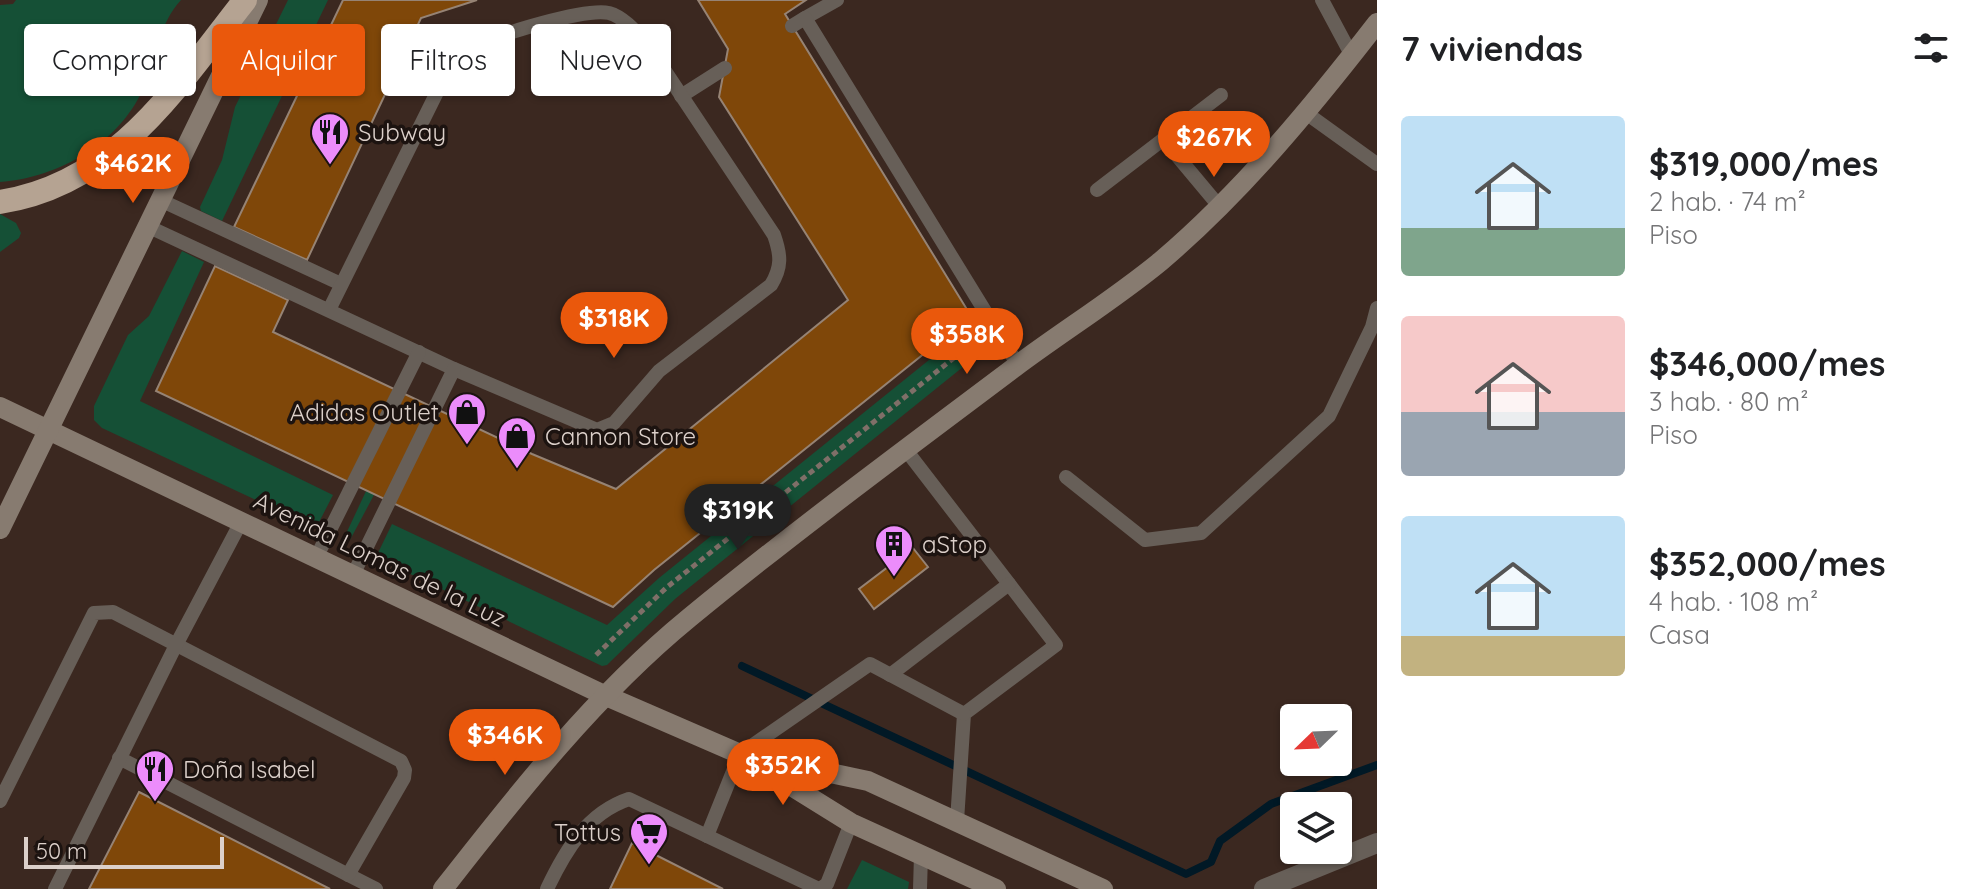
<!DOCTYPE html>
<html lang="es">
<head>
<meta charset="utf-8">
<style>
  body { margin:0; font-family:Quicksand,sans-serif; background:#f2f2f2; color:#202124; height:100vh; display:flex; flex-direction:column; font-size:30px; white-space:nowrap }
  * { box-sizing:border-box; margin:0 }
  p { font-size:26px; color:#757577 }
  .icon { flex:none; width:44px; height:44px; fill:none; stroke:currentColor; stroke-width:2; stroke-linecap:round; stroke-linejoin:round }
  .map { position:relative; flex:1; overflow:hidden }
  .sheet { display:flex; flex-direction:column; background:#fff; width:600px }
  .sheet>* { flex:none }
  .guide { position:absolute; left:24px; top:24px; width:760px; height:72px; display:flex; gap:16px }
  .needle { width:52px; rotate:247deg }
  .tools { position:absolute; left:1280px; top:704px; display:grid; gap:16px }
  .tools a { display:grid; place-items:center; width:72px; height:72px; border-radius:8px; background:#fff; box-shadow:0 2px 6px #0004; font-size:40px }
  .scale { position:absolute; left:24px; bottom:20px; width:200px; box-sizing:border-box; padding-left:8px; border:4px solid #dcd0ca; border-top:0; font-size:22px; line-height:28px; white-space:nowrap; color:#dcd0ca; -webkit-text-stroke:6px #1c1310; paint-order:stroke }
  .price { position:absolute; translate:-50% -68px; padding:0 18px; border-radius:28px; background:#ea580c; color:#fff; font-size:26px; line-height:52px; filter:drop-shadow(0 2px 4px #0008) }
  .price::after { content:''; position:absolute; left:50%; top:48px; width:24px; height:18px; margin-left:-12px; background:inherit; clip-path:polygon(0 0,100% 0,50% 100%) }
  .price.selected { background:#222; color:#fff }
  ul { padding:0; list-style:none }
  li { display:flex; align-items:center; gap:24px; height:200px; padding:0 24px }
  li span { display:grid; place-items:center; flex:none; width:224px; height:160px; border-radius:8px; color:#555 }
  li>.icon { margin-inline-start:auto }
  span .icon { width:96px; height:96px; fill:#fffc; stroke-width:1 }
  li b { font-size:34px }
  h2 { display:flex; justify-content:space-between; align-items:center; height:96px; padding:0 24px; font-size:34px }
  .pill { padding:0 28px; border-radius:8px; background:#fff; box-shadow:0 2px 6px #0004; font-size:28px; line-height:72px }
  .pill.selected { background:#ea580c; color:#fff }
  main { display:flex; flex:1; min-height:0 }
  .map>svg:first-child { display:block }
  .green { fill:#155036 }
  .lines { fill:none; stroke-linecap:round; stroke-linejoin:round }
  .stream { stroke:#011926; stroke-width:8 }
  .building { fill:#7f4709; stroke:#968374; stroke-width:2 }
  .path { stroke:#7f6f68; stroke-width:5; stroke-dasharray:6 4; stroke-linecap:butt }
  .lane { stroke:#675f58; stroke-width:14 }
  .street { stroke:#675f58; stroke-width:20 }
  .secondary { stroke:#877b70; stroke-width:20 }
  .highway { stroke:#b5a392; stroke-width:24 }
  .labels { text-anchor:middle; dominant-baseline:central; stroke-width:7; stroke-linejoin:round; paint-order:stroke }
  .poi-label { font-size:24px; fill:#dcd0ca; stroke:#1c1310; text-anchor:start }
  .street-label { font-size:24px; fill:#dcd0ca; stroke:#1c1310 }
</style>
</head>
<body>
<main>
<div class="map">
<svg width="1377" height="889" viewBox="0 0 1377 889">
  <rect width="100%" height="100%" fill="#3b2820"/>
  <g class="green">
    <path d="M16,0H181C159,24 157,54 145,84C123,141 59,178 0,182V5L13,4Z"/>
    <polygon points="288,0 328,0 222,221 201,211 200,207 222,160 235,107"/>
    <polygon points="0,214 16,223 21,233 19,238 0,252"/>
    <polygon points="182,251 204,262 140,401 333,495 316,528 102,428 94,420 94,406 128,335 149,316"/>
    <polygon points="976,322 989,346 675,599 607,665 602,666 379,559 377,555 392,524 607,625 659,578"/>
    <polygon points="367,489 375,493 350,540 345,536"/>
    <polygon points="862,860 909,882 908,889 847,889"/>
  </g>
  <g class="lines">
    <polyline class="stream" points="742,666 1186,874 1211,862 1220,841 1271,804 1377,765"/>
  </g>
  <g class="building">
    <polygon points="343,0 477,0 421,18 307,260 234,227"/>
    <polygon points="698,0 806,0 785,14 971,316 654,570 613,607 156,391 215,266 288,300 273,332 532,454 616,489 848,300 719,97 728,49"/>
    <polygon points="913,548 928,567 874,609 859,589"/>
    <polygon points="139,792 330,889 89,889"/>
    <polygon points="632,843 723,889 610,889"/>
  </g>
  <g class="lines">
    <polyline class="path" points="596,655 666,588 980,337"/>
    <g class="lane">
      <polyline points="1322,0 1352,56"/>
      <polyline points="805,18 837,0"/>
      <polyline points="792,26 805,18 1018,365"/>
      <polyline points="681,96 725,68"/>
      <polyline points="1306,113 1377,164"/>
      <polyline points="1163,139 1219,206"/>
      <polyline points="1097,190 1221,95"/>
      <polyline points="160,200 341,284"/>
      <path d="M147,226L454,369L597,430L614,423L659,371L771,285C782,267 781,255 774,235L647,44C637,33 624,17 609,13C584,8 500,34 476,46C467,51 459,57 451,64L329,310"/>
      <polyline points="906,450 1056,645 964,714 957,821"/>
      <polyline points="1066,477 1145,540 1201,533 1329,416 1372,327 1377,308"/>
      <polyline points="316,558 419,352"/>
      <polyline points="353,575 454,369"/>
      <polyline points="890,675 1009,584"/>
      <polyline points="119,758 376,889"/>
      <polyline points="0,801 94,613 113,612 401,761 405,770 404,778 348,875"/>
      <polyline points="707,836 740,754 870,664 964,714"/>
      <polyline points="55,889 175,647 241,522"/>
      <path d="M547,889C565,851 587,813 629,799L819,889"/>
      <polyline points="820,889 827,884 851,823"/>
      <polyline points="920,889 921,855"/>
    </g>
    <polyline class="street" points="1264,889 1377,843"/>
    <g class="secondary">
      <polyline points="0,407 604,695 740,754 851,823 996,889"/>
      <polyline points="0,529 258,0"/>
      <polyline points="755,757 868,781 1103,889"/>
      <path d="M443,889C518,793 595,695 689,618C795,531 906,449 1015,367C1063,331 1115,299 1161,261C1242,192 1312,107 1377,23"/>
    </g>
    <path class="highway" d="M0,202C117,184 177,86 245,0"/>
  </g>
  <defs>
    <symbol id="restaurant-pin" viewBox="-11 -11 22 30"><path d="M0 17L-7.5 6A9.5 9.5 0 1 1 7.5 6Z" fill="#ec8cfb" stroke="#1c1310"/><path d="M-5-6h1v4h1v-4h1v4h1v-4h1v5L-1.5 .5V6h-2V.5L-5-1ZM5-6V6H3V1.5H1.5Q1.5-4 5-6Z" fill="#111"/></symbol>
    <symbol id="shop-pin" viewBox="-11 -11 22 30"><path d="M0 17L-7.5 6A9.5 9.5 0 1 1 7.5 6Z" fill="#ec8cfb" stroke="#1c1310"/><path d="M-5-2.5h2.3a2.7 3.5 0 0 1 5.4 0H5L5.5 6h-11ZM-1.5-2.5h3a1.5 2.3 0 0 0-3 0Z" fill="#111"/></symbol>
    <symbol id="building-pin" viewBox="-11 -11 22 30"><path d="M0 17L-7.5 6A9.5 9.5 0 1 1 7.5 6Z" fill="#ec8cfb" stroke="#1c1310"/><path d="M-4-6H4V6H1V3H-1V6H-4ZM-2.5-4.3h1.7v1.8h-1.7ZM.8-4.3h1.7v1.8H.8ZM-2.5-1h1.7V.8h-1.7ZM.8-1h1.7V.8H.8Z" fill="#111"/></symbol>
    <symbol id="supermarket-pin" viewBox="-11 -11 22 30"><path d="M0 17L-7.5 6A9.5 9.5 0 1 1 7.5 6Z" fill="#ec8cfb" stroke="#1c1310"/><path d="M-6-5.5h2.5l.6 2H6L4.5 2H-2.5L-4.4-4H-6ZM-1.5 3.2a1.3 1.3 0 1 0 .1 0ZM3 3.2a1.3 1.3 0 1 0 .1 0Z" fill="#111"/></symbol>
  </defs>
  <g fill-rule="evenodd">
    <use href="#restaurant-pin" x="308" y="110" width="44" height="60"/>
    <use href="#shop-pin" x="445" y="390" width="44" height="60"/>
    <use href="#shop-pin" x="495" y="414" width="44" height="60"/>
    <use href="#building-pin" x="872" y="522" width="44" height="60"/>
    <use href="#restaurant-pin" x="133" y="747" width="44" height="60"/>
    <use href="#supermarket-pin" x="627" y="810" width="44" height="60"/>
  </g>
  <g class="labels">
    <g class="poi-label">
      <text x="358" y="132">Subway</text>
      <text x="439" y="412" text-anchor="end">Adidas Outlet</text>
      <text x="545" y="436">Cannon Store</text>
      <text x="922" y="544">aStop</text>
      <text x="183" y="769">Doña Isabel</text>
      <text x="621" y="832" text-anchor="end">Tottus</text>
    </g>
    <g class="street-label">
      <text transform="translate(380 559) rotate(26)">Avenida Lomas de la Luz</text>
    </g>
  </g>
</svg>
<div class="tools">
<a><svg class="needle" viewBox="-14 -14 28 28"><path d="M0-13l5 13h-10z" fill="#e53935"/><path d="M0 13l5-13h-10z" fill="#757577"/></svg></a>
<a><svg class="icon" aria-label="layers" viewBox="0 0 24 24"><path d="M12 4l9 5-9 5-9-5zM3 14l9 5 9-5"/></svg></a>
</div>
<div class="scale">50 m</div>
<b class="price" style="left:1214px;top:179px">$267K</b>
<b class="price" style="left:133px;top:205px">$462K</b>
<b class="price" style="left:614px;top:360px">$318K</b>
<b class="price" style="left:967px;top:376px">$358K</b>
<b class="price selected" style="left:738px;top:552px">$319K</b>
<b class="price" style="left:505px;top:777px">$346K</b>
<b class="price" style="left:783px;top:807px">$352K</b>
<div class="guide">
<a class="pill">Comprar</a>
<a class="pill selected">Alquilar</a>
<a class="pill">Filtros</a>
<a class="pill">Nuevo</a>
</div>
</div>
<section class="sheet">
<h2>7 viviendas<svg class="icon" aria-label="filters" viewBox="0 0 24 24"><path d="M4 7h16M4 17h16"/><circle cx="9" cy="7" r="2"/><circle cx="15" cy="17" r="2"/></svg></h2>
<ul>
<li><span style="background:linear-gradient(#bfe0f5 70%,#7fa58c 0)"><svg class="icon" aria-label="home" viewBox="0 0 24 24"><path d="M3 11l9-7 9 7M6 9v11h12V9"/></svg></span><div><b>$319,000/mes</b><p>2 hab. · 74 m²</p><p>Piso</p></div></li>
<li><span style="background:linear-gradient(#f6c9c9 60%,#9aa5b1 0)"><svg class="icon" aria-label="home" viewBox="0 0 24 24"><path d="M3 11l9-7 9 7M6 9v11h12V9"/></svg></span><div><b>$346,000/mes</b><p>3 hab. · 80 m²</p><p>Piso</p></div></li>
<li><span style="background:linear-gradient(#bfe0f5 75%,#c2b280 0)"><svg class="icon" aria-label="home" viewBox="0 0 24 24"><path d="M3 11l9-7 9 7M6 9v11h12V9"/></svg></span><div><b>$352,000/mes</b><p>4 hab. · 108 m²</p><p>Casa</p></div></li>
</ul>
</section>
</main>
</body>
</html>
